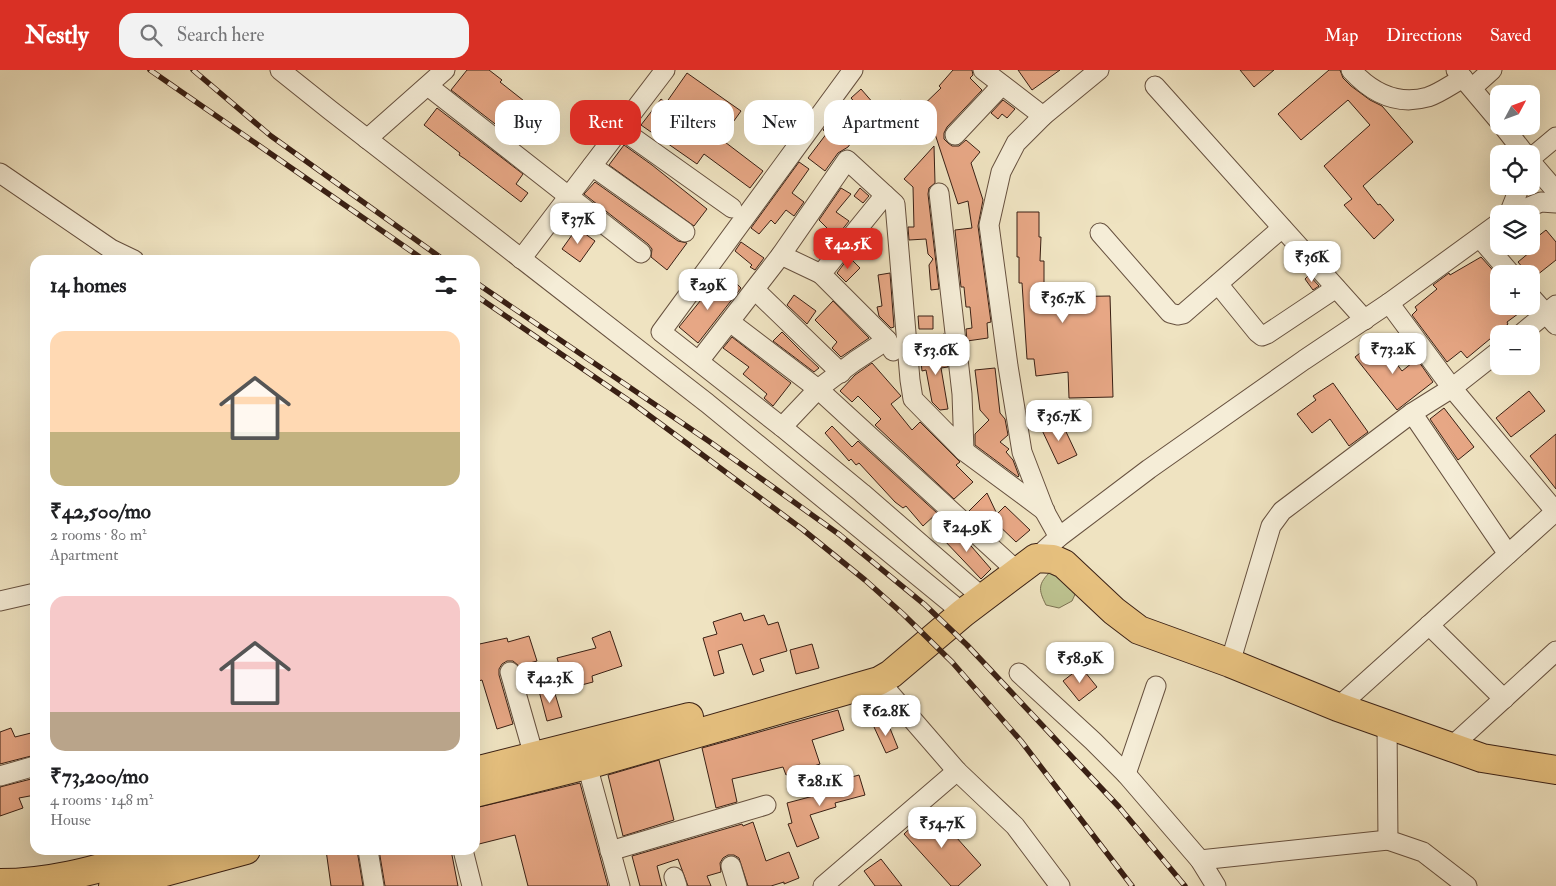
<!DOCTYPE html>
<html lang="en">
<head>
<meta charset="utf-8">
<style>
  body { margin:0; font-family:"IM FELL Double Pica",serif; background:#f2f2f2; color:#202124; height:100vh; display:flex; flex-direction:column; font-size:19px; white-space:nowrap }
  * { box-sizing:border-box; margin:0 }
  p { font-size:16px; color:#757577 }
  .icon { flex:none; width:28px; height:28px; fill:none; stroke:currentColor; stroke-width:2; stroke-linecap:round; stroke-linejoin:round }
  .map { position:relative; flex:1; overflow:hidden }
  .drawer { position:absolute; left:30px; top:185px; width:450px; height:600px; display:flex; flex-direction:column; background:#fff; border-radius:15px; box-shadow:0 5px 20px #0002 }
  .drawer>* { flex:none }
  .top-card { position:absolute; left:495px; top:30px; width:475px; height:45px; display:flex; gap:10px }
  .needle { width:32px; rotate:49deg }
  .tools { position:absolute; left:1490px; top:15px; display:grid; gap:10px }
  .tools a { display:grid; place-items:center; width:50px; height:50px; border-radius:10px; background:#fff; box-shadow:0 5px 20px #0002; font-size:25px }
  .price { position:absolute; translate:-50% -42px; padding:0 11px; border-radius:10px; background:#fff; color:#222; font-size:16px; line-height:32px; filter:drop-shadow(0 1px 2px #0008) }
  .price::after { content:''; position:absolute; left:50%; top:30px; width:15px; height:11px; margin-left:-8px; background:inherit; clip-path:polygon(0 0,100% 0,50% 100%) }
  .price.selected { background:#d93025; color:#fff }
  ul { padding:0; list-style:none }
  li { display:grid; align-content:center; gap:10px; height:265px; padding:0 20px }
  li span { display:grid; place-items:center; height:155px; border-radius:15px; color:#555 }
  li>.icon { margin-inline-start:auto }
  span .icon { width:90px; height:90px; fill:#fffc; stroke-width:1 }
  li b { font-size:21px }
  h2 { display:flex; justify-content:space-between; align-items:center; height:60px; padding:0 20px; font-size:21px }
  .pill { padding:0 18px; border-radius:15px; background:#fff; box-shadow:0 5px 20px #0002; font-size:18px; line-height:45px }
  .pill.selected { background:#d93025; color:#fff }
  header { display:flex; align-items:center; gap:30px; box-sizing:border-box; height:70px; padding:0 25px; background:#d93025; color:#fff }
  header strong { font-size:24px }
  nav { display:flex; gap:28px; margin-inline-start:auto; font-size:18px }
  .search { width:350px; height:45px; background:#f2f2f2; display:flex; align-items:center; gap:12px; box-sizing:border-box; padding:0 18px; border-radius:15px; color:#757577; font-size:19px }
  .map>svg:first-child { display:block }
  .green { fill:#bdc390; stroke:#7c7252 }
  .building { fill:#e7a785; stroke:#3a2014 }
  .lines { fill:none; stroke-linecap:round; stroke-linejoin:round }
  .minor-casing { stroke:#67513f; stroke-width:21 }
  .highway-casing { stroke:#3a2014; stroke-width:30 }
  .minor { stroke:#f5edd7; stroke-width:19 }
  .highway { stroke:#e8c280; stroke-width:28 }
  .rail-casing { stroke:#3a2014; stroke-width:5.5 }
  .rail { stroke:#f5edd7; stroke-width:4; stroke-dasharray:11; stroke-linecap:butt }
</style>
</head>
<body>
<header>
<strong>Nestly</strong>
<div class="search"><svg class="icon" aria-label="search" viewBox="0 0 24 24"><circle cx="10" cy="10" r="6"/><path d="M15 15l6 6"/></svg>Search here</div>
<nav><a>Map</a><a>Directions</a><a>Saved</a></nav>
</header>
<div class="map">
<svg width="1556" height="816" viewBox="0 0 1556 816">
  <rect width="100%" height="100%" fill="#efe3c1"/>
  <filter id="stains"><feTurbulence type="fractalNoise" baseFrequency=".004" numOctaves="4"/><feColorMatrix values="0 0 0 0 .2 0 0 0 0 .09 0 0 0 0 .02 0 0 0 .5 -.17"/></filter>
  <radialGradient id="worn" r=".72"><stop offset=".6" stop-color="#630" stop-opacity="0"/><stop offset="1" stop-color="#630" stop-opacity=".3"/></radialGradient>
  <path class="green" d="M1051,501L1077,520L1072,531L1059,538L1046,535C1038,519 1038,514 1051,501Z"/>
  <g class="building">
    <polygon points="467,0 489,0 502,10 500,12 538,42 516,70 451,20"/>
    <polygon points="953,0 972,0 973,5 970,8 982,20 947,57 944,63 944,69 948,73 952,76 959,76 966,70 980,82 971,93 983,130 978,156 991,252 987,253 988,268 967,271 966,259 972,258 970,237 966,237 964,217 961,217 955,160 972,158 968,131 958,134 934,61 934,67 912,46 941,18 939,16"/>
    <polygon points="1018,0 1060,0 1032,20"/>
    <polygon points="1240,0 1274,0 1254,17"/>
    <polygon points="1329,0 1340,0 1343,8 1351,16 1370,30 1382,36 1413,72 1363,116 1378,135 1380,134 1394,150 1374,169 1344,135 1352,129 1324,96 1370,55 1348,30 1301,70 1278,44"/>
    <polygon points="687,3 741,41 721,69 763,101 750,118 704,84 697,94 641,55 661,29 666,33"/>
    <polygon points="861,19 881,42 861,59 848,77 838,83 825,101 808,88 827,63 823,60 833,46 845,54 858,36 851,28"/>
    <polygon points="900,30 911,39 891,62 880,53"/>
    <polygon points="1003,30 1015,39 1007,48 1002,44 998,49 991,43"/>
    <polygon points="437,38 523,104 516,114 528,123 521,132 465,89 459,85 460,83 424,55"/>
    <polygon points="624,75 652,95 707,139 694,156 609,95"/>
    <polygon points="934,76 935,113 929,118 928,124 939,219 931,220 929,195 933,189 928,184 926,169 909,170 908,157 914,157 913,117 904,109"/>
    <polygon points="799,92 809,99 792,123 804,132 794,146 786,140 775,154 771,150 759,164 751,158"/>
    <polygon points="595,112 678,171 687,173 667,200 651,187 652,179 648,174 584,124"/>
    <polygon points="841,118 851,124 836,142 849,151 821,186 814,181 829,160 819,150"/>
    <polygon points="860,118 869,126 863,133 854,126"/>
    <polygon points="1017,142 1039,142 1039,167 1041,167 1040,191 1044,191 1044,217 1048,217 1048,227 1110,226 1113,327 1069,328 1068,302 1036,306 1034,289 1027,289 1022,213 1019,213 1019,187 1017,187"/>
    <polygon points="577,158 595,171 580,192 562,179"/>
    <polygon points="1546,160 1556,172 1556,190 1532,209 1531,204 1528,204 1518,192 1536,177 1532,171"/>
    <polygon points="741,172 764,188 755,200 750,197 752,195 735,181"/>
    <polygon points="849,187 860,198 846,212 837,203"/>
    <polygon points="1481,187 1499,207 1499,236 1524,236 1526,238 1507,252 1508,254 1467,288 1461,281 1447,292 1412,245 1417,240 1415,237 1437,219 1433,215 1449,203 1450,205"/>
    <polygon points="890,203 894,257 891,258 879,246 877,237 882,236 878,205"/>
    <polygon points="1309,205 1319,216 1313,220 1305,209"/>
    <polygon points="734,211 741,218 698,273 679,257 705,225 703,224 711,213 722,222"/>
    <polygon points="794,225 816,241 807,254 787,235"/>
    <polygon points="833,231 869,268 841,287 832,278 837,272 815,250"/>
    <polygon points="918,246 933,246 933,259 919,259"/>
    <polygon points="782,262 802,282 819,298 814,302 773,271"/>
    <polygon points="944,264 945,277 942,278 941,274 939,274 938,266"/>
    <polygon points="732,267 791,313 773,336 764,328 767,324 743,304 749,297 723,278"/>
    <polygon points="1378,269 1402,301 1417,289 1433,312 1397,340 1355,287"/>
    <polygon points="946,280 948,297 941,298 948,339 940,340 932,332 926,300 922,301 920,282"/>
    <polygon points="872,293 901,326 891,334 912,360 920,352 960,392 956,395 973,412 954,429 875,355 881,349 858,326 852,332 840,321 855,305"/>
    <polygon points="995,298 1000,343 1005,349 1008,365 1000,372 1009,379 1006,382 1013,390 1019,406 1018,407 975,375 975,364 989,350 980,340 975,300"/>
    <polygon points="1333,313 1368,362 1349,376 1330,349 1312,363 1297,344 1316,330 1313,326"/>
    <polygon points="1529,321 1545,341 1511,367 1496,348"/>
    <polygon points="1444,338 1474,377 1458,390 1430,349"/>
    <polygon points="1060,349 1077,385 1058,394 1041,358"/>
    <polygon points="832,356 852,377 858,371 937,443 923,456 906,436 903,438 895,432 859,393 856,395 851,389 849,391 825,363"/>
    <polygon points="1556,364 1556,419 1530,386"/>
    <polygon points="987,423 996,442 982,454 969,441"/>
    <polygon points="1005,436 1030,460 1016,472 992,449"/>
    <polygon points="953,457 965,469 991,499 981,509 942,468"/>
    <polygon points="741,543 744,551 764,545 768,555 778,552 787,581 760,589 764,601 753,605 742,574 718,581 724,603 714,606 703,568 717,564 713,552"/>
    <polygon points="610,561 622,596 592,606 593,612 566,619 557,588 596,578 592,568"/>
    <polygon points="529,566 537,591 519,596 513,591 507,591 502,594 499,599 499,605 513,654 497,659 482,610 475,612 475,575 507,568 508,572"/>
    <polygon points="812,574 819,598 796,604 790,580"/>
    <polygon points="1081,597 1097,617 1079,631 1063,611"/>
    <polygon points="553,617 562,647 547,651 539,621"/>
    <polygon points="838,640 844,660 812,670 820,694 786,705 783,697 732,709 737,732 716,738 702,678"/>
    <polygon points="887,651 898,678 886,683 874,657"/>
    <polygon points="11,658 15,667 35,662 35,685 0,694 0,662"/>
    <polygon points="659,690 674,750 623,766 608,705"/>
    <polygon points="859,705 865,725 835,733 836,737 810,745 819,768 797,777 788,754 792,753 787,733 821,724 819,716"/>
    <polygon points="35,708 35,725 19,728 23,738 0,746 0,717"/>
    <polygon points="580,713 608,816 528,816 515,765 475,775 475,738"/>
    <polygon points="931,739 981,795 958,816 951,816 904,764"/>
    <polygon points="753,752 766,791 789,782 799,808 784,814 784,812 771,816 748,816 739,788 734,785 728,785 723,788 720,793 721,802 707,806 711,816 688,816 678,789 657,796 662,816 640,816 632,786 742,754 743,756"/>
    <polygon points="326,780 357,780 363,816 331,816"/>
    <polygon points="379,780 451,780 458,816 385,816"/>
    <polygon points="881,789 902,816 875,816 864,801"/>
  </g>
  <g class="lines">
    <defs>
      <g id="minor">
        <polyline points="280,0 330,40 707,333 963,543"/>
        <polyline points="853,0 661,262 782,357 862,423 983,528"/>
        <polyline points="983,0 1043,46"/>
        <path d="M1351,0C1372,23 1397,36 1428,27C1440,23 1452,14 1463,8"/>
        <polyline points="1456,0 1499,51"/>
        <polyline points="428,16 641,183"/>
        <polyline points="1155,16 1365,250"/>
        <polyline points="1472,18 1492,0"/>
        <polyline points="1503,56 1525,84"/>
        <polyline points="621,59 732,138"/>
        <polyline points="955,65 1002,15"/>
        <polyline points="367,69 445,0"/>
        <polyline points="1531,88 1556,67"/>
        <polyline points="1531,92 1556,121"/>
        <polyline points="592,96 685,162"/>
        <polyline points="0,103 111,179 134,190"/>
        <polyline points="885,125 821,204 887,270 893,281"/>
        <polyline points="1509,144 1520,116"/>
        <polyline points="1512,144 1541,132 1556,133"/>
        <polyline points="1100,163 1170,243 1178,245 1183,244 1282,158"/>
        <polyline points="1480,168 1511,204"/>
        <polyline points="781,185 821,204"/>
        <polyline points="521,189 665,0"/>
        <polyline points="1218,214 1257,262 1262,266 1267,264 1336,218"/>
        <polyline points="755,220 841,303"/>
        <polyline points="1531,227 1556,255"/>
        <polyline points="1389,233 1452,318 1556,442"/>
        <polyline points="730,252 818,319 782,357"/>
        <polyline points="1521,264 1556,235"/>
        <polyline points="887,270 855,291 818,319 1018,502"/>
        <polyline points="699,291 781,185 847,90 895,134 910,310 913,329 964,381 962,324 939,123"/>
        <polyline points="1412,343 1508,484"/>
        <polyline points="964,381 1045,441"/>
        <polyline points="1059,467 1045,442 1022,382 1008,296 989,155 1001,102 1016,73 1043,46 1099,0"/>
        <polyline points="1036,488 1059,467 1149,399 1304,290 1389,233 1499,153"/>
        <polyline points="0,531 35,523"/>
        <polyline points="1429,555 1504,629"/>
        <polyline points="1230,593 1271,456 1282,441 1412,343 1452,318 1499,281"/>
        <polyline points="510,602 534,686"/>
        <polyline points="1019,603 1093,671 1126,704 1200,790 1216,816"/>
        <polyline points="879,611 957,701 1015,756 1060,816"/>
        <polyline points="1338,637 1556,441"/>
        <polyline points="1387,653 1388,770 1423,782 1467,816"/>
        <polyline points="1451,677 1556,581"/>
        <polyline points="587,695 620,816"/>
        <polyline points="1126,704 1156,616"/>
        <polyline points="0,706 35,696"/>
        <polyline points="368,780 374,816"/>
        <polyline points="463,780 472,816"/>
        <polyline points="610,781 766,735"/>
        <polyline points="1200,790 1388,770"/>
        <polyline points="731,796 737,816"/>
        <polyline points="674,807 677,816"/>
        <polyline points="823,816 957,701"/>
      </g>
      <g id="highway">
        <polyline points="475,701 689,647"/>
        <polyline points="475,723 587,695 879,611 891,604 963,543 1036,488 1053,489 1064,494 1114,541 1139,560 1230,593 1338,637 1451,677 1482,688 1556,700"/>
        <path d="M0,813C59,813 110,795 166,780"/>
        <polyline points="113,816 246,780"/>
      </g>
    </defs>
    <use href="#minor" class="minor-casing"/>
    <use href="#highway" class="highway-casing"/>
    <use href="#minor" class="minor"/>
    <use href="#highway" class="highway"/>
    <defs>
      <g id="rail">
        <polyline points="150,0 424,190"/>
        <polyline points="193,0 271,66 444,190"/>
        <polyline points="475,212 710,372 840,465 924,534 967,575 1119,737 1185,816"/>
        <polyline points="475,225 631,332 700,383 802,459 865,510 903,544 952,592 1021,671 1132,816"/>
      </g>
    </defs>
    <use href="#rail" class="rail-casing"/>
    <use href="#rail" class="rail"/>
  </g>
  <rect width="100%" height="100%" filter="url(#stains)"/>
  <rect width="100%" height="100%" fill="url(#worn)"/>
</svg>
<div class="tools">
<a><svg class="needle" viewBox="-14 -14 28 28"><path d="M0-13l5 13h-10z" fill="#e53935"/><path d="M0 13l5-13h-10z" fill="#757577"/></svg></a>
<a><svg class="icon" aria-label="locate" viewBox="0 0 24 24"><circle cx="12" cy="12" r="6"/><path d="M12 2v4M12 18v4M2 12h4M18 12h4"/></svg></a>
<a><svg class="icon" aria-label="layers" viewBox="0 0 24 24"><path d="M12 4l9 5-9 5-9-5zM3 14l9 5 9-5"/></svg></a>
<a>+</a>
<a>−</a>
</div>
<b class="price" style="left:578px;top:175px">₹37K</b>
<b class="price selected" style="left:848px;top:200px">₹42.5K</b>
<b class="price" style="left:1312px;top:213px">₹36K</b>
<b class="price" style="left:708px;top:241px">₹29K</b>
<b class="price" style="left:1063px;top:254px">₹36.7K</b>
<b class="price" style="left:1393px;top:305px">₹73.2K</b>
<b class="price" style="left:936px;top:306px">₹53.6K</b>
<b class="price" style="left:1059px;top:372px">₹36.7K</b>
<b class="price" style="left:967px;top:483px">₹24.9K</b>
<b class="price" style="left:1080px;top:614px">₹58.9K</b>
<b class="price" style="left:550px;top:634px">₹42.3K</b>
<b class="price" style="left:886px;top:667px">₹62.8K</b>
<b class="price" style="left:820px;top:737px">₹28.1K</b>
<b class="price" style="left:942px;top:779px">₹54.7K</b>
<div class="top-card">
<a class="pill">Buy</a>
<a class="pill selected">Rent</a>
<a class="pill">Filters</a>
<a class="pill">New</a>
<a class="pill">Apartment</a>
</div>
<section class="drawer">
<h2>14 homes<svg class="icon" aria-label="filters" viewBox="0 0 24 24"><path d="M4 7h16M4 17h16"/><circle cx="9" cy="7" r="2"/><circle cx="15" cy="17" r="2"/></svg></h2>
<ul>
<li><span style="background:linear-gradient(#ffd9b3 65%,#c2b280 0)"><svg class="icon" aria-label="home" viewBox="0 0 24 24"><path d="M3 11l9-7 9 7M6 9v11h12V9"/></svg></span><div><b>₹42,500/mo</b><p>2 rooms · 80 m²</p><p>Apartment</p></div></li>
<li><span style="background:linear-gradient(#f6c9c9 75%,#b9a48a 0)"><svg class="icon" aria-label="home" viewBox="0 0 24 24"><path d="M3 11l9-7 9 7M6 9v11h12V9"/></svg></span><div><b>₹73,200/mo</b><p>4 rooms · 148 m²</p><p>House</p></div></li>
</ul>
</section>
</div>
</body>
</html>
